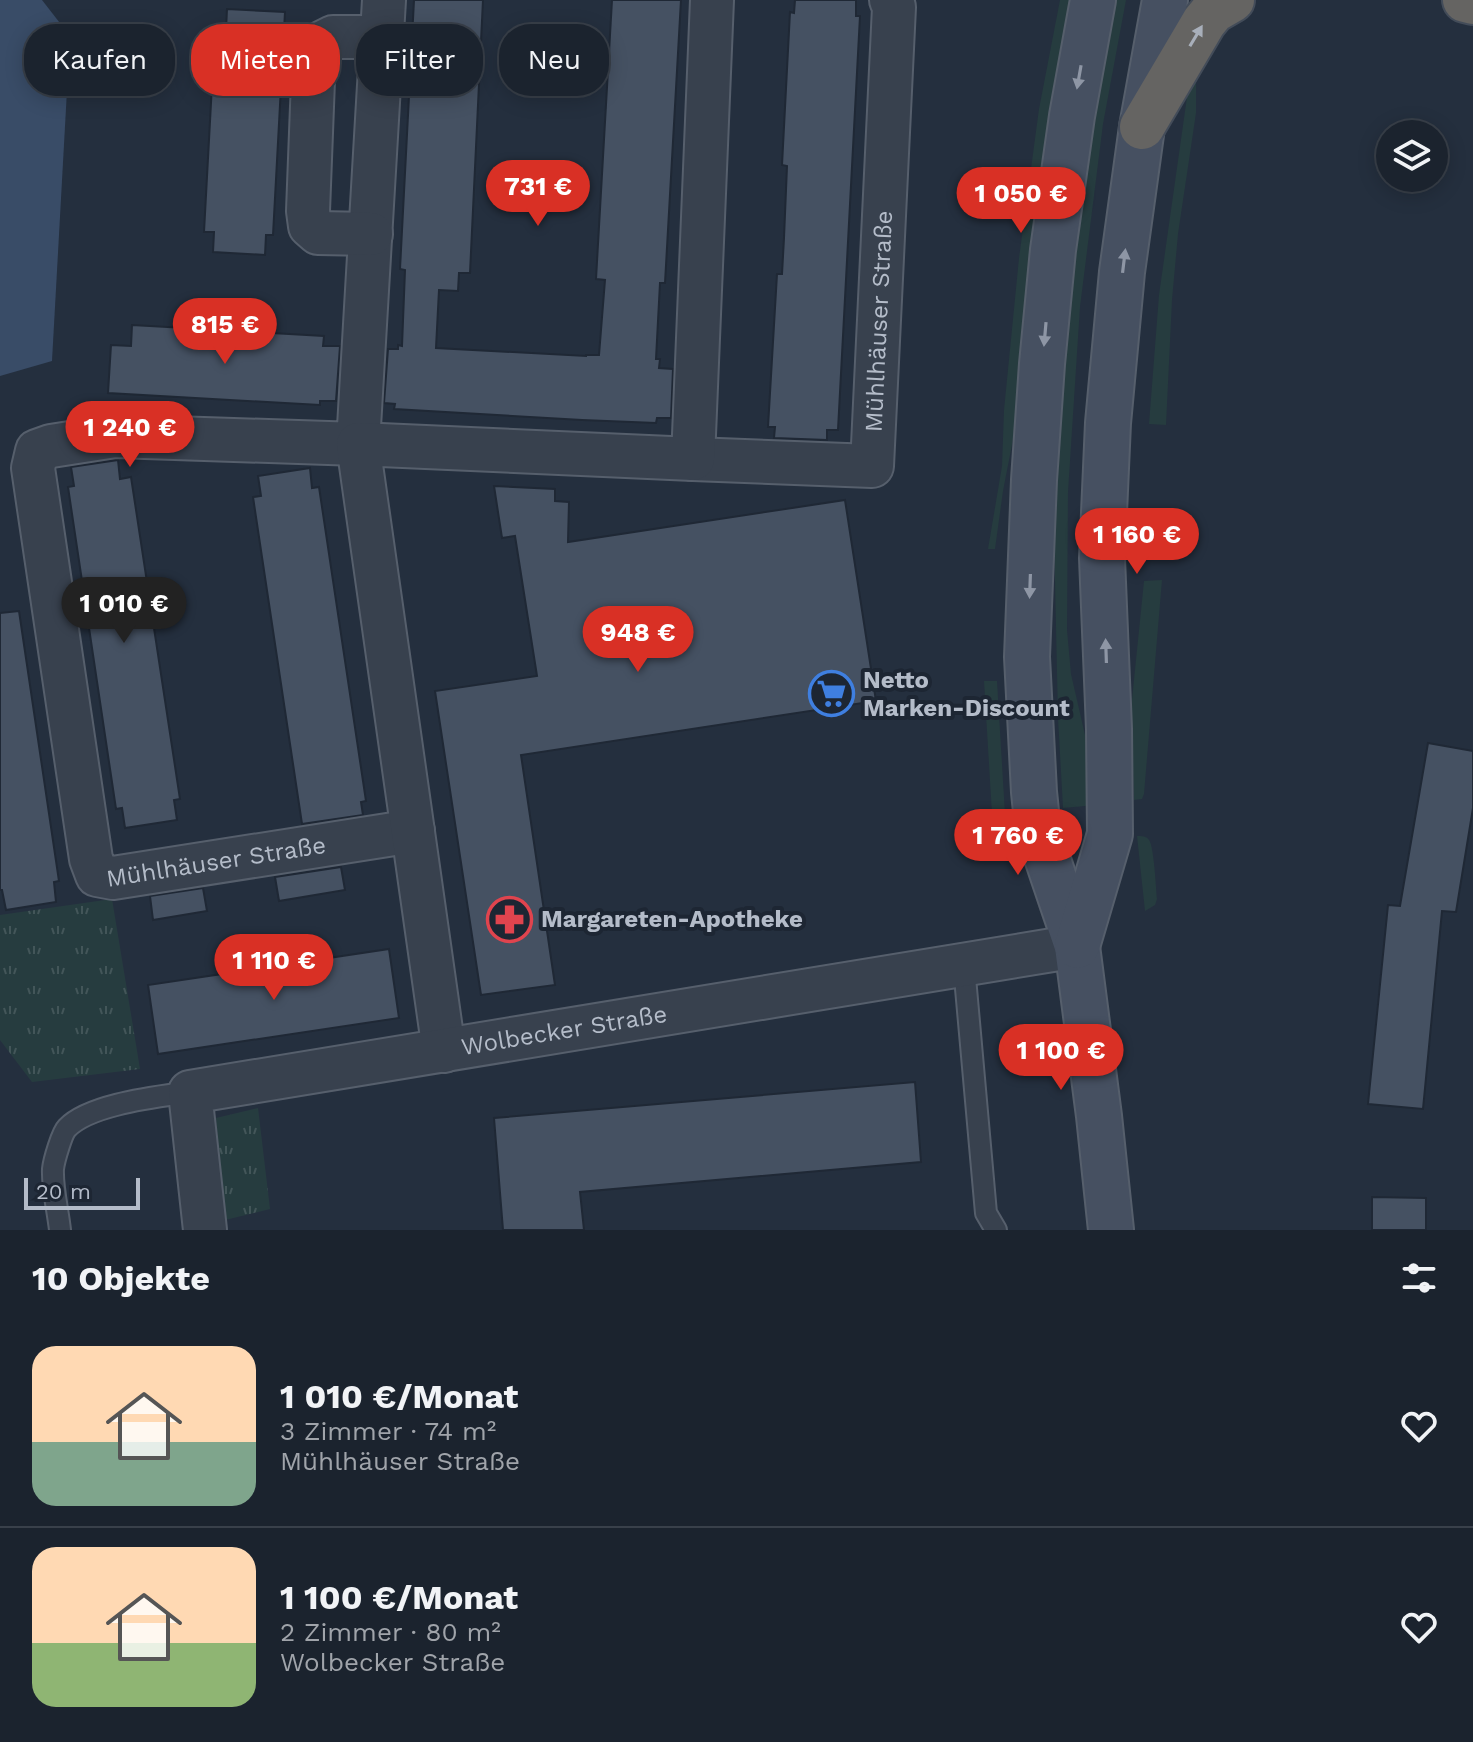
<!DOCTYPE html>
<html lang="de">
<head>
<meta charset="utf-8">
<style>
  body { margin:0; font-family:"Work Sans",sans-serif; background:#242b36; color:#f1f3f6; height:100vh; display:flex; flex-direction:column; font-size:30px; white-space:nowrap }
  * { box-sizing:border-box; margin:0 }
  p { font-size:26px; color:#a0a4aa }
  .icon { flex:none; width:44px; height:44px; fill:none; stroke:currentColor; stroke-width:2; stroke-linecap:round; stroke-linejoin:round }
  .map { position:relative; height:1230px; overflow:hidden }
  .side { display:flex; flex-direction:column; background:#1b232e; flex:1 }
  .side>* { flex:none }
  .guide { position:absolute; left:24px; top:24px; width:800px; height:72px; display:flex; gap:16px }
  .buttons { position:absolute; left:1376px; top:120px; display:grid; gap:16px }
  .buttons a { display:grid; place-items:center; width:72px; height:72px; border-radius:50%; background:#1b232e; box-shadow:0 4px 20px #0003,0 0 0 2px #39404a; font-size:40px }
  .scale { position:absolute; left:24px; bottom:20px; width:116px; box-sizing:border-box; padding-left:8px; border:4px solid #b4bcc9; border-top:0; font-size:22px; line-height:28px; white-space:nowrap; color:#b4bcc9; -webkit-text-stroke:6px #1d2633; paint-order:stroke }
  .price { position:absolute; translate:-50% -68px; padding:0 18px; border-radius:28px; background:#d93025; color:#fff; font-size:26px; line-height:52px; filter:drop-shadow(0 2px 4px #0008) }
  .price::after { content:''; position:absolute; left:50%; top:48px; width:24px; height:18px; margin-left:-12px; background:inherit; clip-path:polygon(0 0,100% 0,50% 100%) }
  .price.selected { background:#222; color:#fff }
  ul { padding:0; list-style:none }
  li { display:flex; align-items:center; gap:24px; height:200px; padding:0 32px }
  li+li { border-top:2px solid #39404a }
  li span { display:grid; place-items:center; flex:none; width:224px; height:160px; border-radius:24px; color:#555 }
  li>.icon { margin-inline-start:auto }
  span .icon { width:96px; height:96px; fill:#fffc; stroke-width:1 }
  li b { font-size:34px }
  h2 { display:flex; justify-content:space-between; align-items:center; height:96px; padding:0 32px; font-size:34px }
  .tag { padding:0 28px; border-radius:32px; background:#1b232e; box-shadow:0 4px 20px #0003,0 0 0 2px #39404a; font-size:28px; line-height:72px }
  .tag.selected { background:#d93025; color:#fff }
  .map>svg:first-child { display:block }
  .grass { fill:#263c3f }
  .park { fill:url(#park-tufts) }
  .water { fill:#394c67 }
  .building { fill:#455162; stroke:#1f2835; stroke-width:2 }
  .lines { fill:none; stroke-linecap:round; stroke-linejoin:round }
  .service-casing { stroke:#565f6c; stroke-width:24 }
  .minor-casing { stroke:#565f6c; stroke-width:46 }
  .secondary-casing { stroke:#565f6c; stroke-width:48 }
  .trunk-casing { stroke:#434c59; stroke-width:48 }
  .service { stroke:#38414e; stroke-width:20 }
  .minor { stroke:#38414e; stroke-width:42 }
  .secondary { stroke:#465061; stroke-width:44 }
  .trunk { stroke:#656462; stroke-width:44 }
  .oneway { fill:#a8afba }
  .oneway2 { fill:#8e96a5 }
  .labels { text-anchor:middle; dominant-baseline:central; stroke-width:8; stroke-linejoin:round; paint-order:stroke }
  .street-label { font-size:24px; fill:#b4bcc9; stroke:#1d2633 }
  .poi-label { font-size:24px; font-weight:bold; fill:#b4bcc9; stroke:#1d2633; text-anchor:start }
</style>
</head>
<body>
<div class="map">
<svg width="1473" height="1230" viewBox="0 0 1473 1230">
  <defs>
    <pattern id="park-tufts" width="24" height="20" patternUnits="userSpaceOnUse" patternTransform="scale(2)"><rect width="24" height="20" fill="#263c3f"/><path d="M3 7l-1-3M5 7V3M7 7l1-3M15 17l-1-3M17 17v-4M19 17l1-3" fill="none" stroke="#435659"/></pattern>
  </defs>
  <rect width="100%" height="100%" fill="#242f3e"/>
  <g class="grass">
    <polygon points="1060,0 1070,0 1071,6 1016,424 1003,491 995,549 988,549 1002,466 1004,410 1019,258 1039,109"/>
    <polygon points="1114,0 1126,0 1103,124 1080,307 1068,492 1067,630 1071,674 1088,748 1096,805 1063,808 1058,718 1054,535 1058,418 1073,247 1090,120"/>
    <polygon points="1196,70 1196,113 1178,234 1172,300 1166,425 1149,424 1159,295 1187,97"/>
    <polygon points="1162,580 1144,794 1142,799 1134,800 1131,709 1144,581"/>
    <polygon points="984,681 997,681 1005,814 992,814"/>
    <path d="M1137,836C1141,836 1147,836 1149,840C1154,846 1156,889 1157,899L1155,905L1145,911Z"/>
  </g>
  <g class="park">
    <polygon points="112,899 140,1069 32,1082 0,1040 0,915"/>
    <polygon points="258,1108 270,1209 225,1220 216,1118"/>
  </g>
  <polygon class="water" points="0,0 42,0 70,36 52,361 0,376"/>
  <g class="building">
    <polygon points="414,0 483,0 470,273 459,273 458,291 439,290 436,348 586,356 586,355 599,355 605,280 596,279 612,0 681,0 665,283 660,283 656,359 660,359 659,368 673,369 671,418 657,418 656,423 582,420 394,409 395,404 384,403 388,349 398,349 398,345 402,346 405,270 400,269"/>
    <polygon points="795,0 856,0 856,16 860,16 838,430 827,430 827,440 774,438 775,427 768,427 777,274 782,274 784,238 787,166 782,165 790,12 794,13"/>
    <polygon points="227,9 285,12 273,235 266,235 265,255 213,252 214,232 204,232 215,29 226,30"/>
    <polygon points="132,325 324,336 323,346 340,346 336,401 320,401 320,405 108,393 111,345 131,346"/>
    <polygon points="118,460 120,479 131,477 180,799 174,800 177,820 125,828 122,808 116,809 68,487 74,486 71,467"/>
    <polygon points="310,468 312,488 319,487 366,801 361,802 363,815 302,824 253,497 261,496 258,476"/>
    <polygon points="494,486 555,489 555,501 569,502 568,542 845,500 876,701 521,755 555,985 481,995 435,691 537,676 515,536 502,538"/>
    <polygon points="19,611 59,881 54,882 56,902 6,910 2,890 0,890 0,613"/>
    <polygon points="1428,743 1473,751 1473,808 1456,912 1442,911 1423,1109 1368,1104 1388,905 1400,906"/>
    <polygon points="341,867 345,890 279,901 275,877"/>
    <polygon points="203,888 207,911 153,920 150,896"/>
    <polygon points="389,949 399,1018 158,1054 148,985"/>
    <polygon points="915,1082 921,1162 580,1192 584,1230 503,1230 494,1118"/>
    <polygon points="1372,1197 1426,1198 1426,1230 1372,1230"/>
  </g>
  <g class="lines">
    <defs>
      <g id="service">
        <polyline points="964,966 986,1213 996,1230"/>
        <path d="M60,1230C58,1211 52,1187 53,1169C54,1160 62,1133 67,1128C90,1104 157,1097 190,1092"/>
      </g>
      <g id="minor">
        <path id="s1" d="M384,0L358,444L115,436L51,446L37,451L33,468L91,859L97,875L113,878L413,831"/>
        <polyline points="371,234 318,233 310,226 308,211 314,54 321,43 333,37 382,37"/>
        <path id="s2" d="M693,459L872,466L894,7L891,0"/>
        <polyline points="444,1051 358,444 693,459 712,0"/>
        <path id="s3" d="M205,1230L190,1092L1077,946"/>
      </g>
      <g id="secondary">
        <polyline points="1093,0 1072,116 1053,250 1042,364 1034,480 1027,657 1034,792 1038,831 1077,946 1099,1116 1111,1230"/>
        <polyline points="1077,946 1110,834 1109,729 1102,558 1108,423 1122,272 1142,127 1165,0"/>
      </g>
      <g id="trunk">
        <polyline points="1465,0 1473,2"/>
        <polyline points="1142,127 1204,22 1213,11 1232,0"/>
      </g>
    </defs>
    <use href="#service" class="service-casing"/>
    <use href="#minor" class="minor-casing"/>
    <use href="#secondary" class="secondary-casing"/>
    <use href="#trunk" class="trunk-casing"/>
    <use href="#service" class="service"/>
    <use href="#minor" class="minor"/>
    <use href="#secondary" class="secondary"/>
    <use href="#trunk" class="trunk"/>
  </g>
  <defs><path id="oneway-solid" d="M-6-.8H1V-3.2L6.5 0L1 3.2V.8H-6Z" transform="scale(2)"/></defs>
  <use class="oneway" href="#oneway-solid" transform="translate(1196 36) rotate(-59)"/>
  <g class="oneway2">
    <use href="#oneway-solid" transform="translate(1079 77) rotate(100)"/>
    <use href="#oneway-solid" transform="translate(1124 261) rotate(-83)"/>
    <use href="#oneway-solid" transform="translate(1045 334) rotate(95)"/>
    <use href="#oneway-solid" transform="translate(1030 586) rotate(92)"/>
    <use href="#oneway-solid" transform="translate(1106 651) rotate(-92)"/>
  </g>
  <defs>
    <symbol id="supermarket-ring" viewBox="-11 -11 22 22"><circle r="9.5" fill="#1d2633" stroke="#3f7fe0" stroke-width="1.5"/><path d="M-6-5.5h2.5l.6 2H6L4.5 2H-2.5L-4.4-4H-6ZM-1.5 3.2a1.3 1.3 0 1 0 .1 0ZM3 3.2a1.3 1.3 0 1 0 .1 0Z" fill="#3f7fe0"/></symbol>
    <symbol id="pharmacy-ring" viewBox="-11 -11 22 22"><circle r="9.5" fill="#1d2633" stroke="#e0444e" stroke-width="1.5"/><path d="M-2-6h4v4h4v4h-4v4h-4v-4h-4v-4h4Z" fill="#e0444e"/></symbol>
  </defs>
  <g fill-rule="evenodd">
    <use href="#supermarket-ring" x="806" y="668" width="51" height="51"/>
    <use href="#pharmacy-ring" x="484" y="894" width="51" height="51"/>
  </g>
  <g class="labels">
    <g class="street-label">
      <text stroke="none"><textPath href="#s2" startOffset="324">Mühlhäuser Straße</textPath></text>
      <text stroke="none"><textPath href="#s1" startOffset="1318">Mühlhäuser Straße</textPath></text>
      <text stroke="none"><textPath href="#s3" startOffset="518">Wolbecker Straße</textPath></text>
    </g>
    <g class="poi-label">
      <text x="863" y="680">Netto<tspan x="863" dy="28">Marken-Discount</tspan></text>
      <text x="541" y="919">Margareten-Apotheke</text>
    </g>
  </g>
</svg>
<div class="buttons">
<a><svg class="icon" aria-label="layers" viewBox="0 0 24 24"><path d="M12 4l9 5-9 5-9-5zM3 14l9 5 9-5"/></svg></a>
</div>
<div class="scale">20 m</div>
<b class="price" style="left:538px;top:228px">731 €</b>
<b class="price" style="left:1021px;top:235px">1 050 €</b>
<b class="price" style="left:225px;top:366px">815 €</b>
<b class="price" style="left:130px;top:469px">1 240 €</b>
<b class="price" style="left:1137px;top:576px">1 160 €</b>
<b class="price selected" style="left:124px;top:645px">1 010 €</b>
<b class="price" style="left:638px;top:674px">948 €</b>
<b class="price" style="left:1018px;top:877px">1 760 €</b>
<b class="price" style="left:274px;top:1002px">1 110 €</b>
<b class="price" style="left:1061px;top:1092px">1 100 €</b>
<div class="guide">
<a class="tag">Kaufen</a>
<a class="tag selected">Mieten</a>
<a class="tag">Filter</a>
<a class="tag">Neu</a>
</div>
</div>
<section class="side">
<h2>10 Objekte<svg class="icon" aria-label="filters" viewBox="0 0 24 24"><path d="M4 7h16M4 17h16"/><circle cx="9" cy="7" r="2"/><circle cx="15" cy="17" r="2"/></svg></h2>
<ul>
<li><span style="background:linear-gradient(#ffd9b3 60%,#7fa58c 0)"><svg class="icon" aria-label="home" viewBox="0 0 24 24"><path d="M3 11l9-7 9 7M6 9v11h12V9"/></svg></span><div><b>1 010 €/Monat</b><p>3 Zimmer · 74 m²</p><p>Mühlhäuser Straße</p></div><svg class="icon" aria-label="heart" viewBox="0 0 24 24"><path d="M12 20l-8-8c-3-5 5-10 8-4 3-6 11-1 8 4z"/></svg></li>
<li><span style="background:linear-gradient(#ffd9b3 60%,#8fb573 0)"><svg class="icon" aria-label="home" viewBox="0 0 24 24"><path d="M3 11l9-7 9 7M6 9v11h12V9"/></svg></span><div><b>1 100 €/Monat</b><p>2 Zimmer · 80 m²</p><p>Wolbecker Straße</p></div><svg class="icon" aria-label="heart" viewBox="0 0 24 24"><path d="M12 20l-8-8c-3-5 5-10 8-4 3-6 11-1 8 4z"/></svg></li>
</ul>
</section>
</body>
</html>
